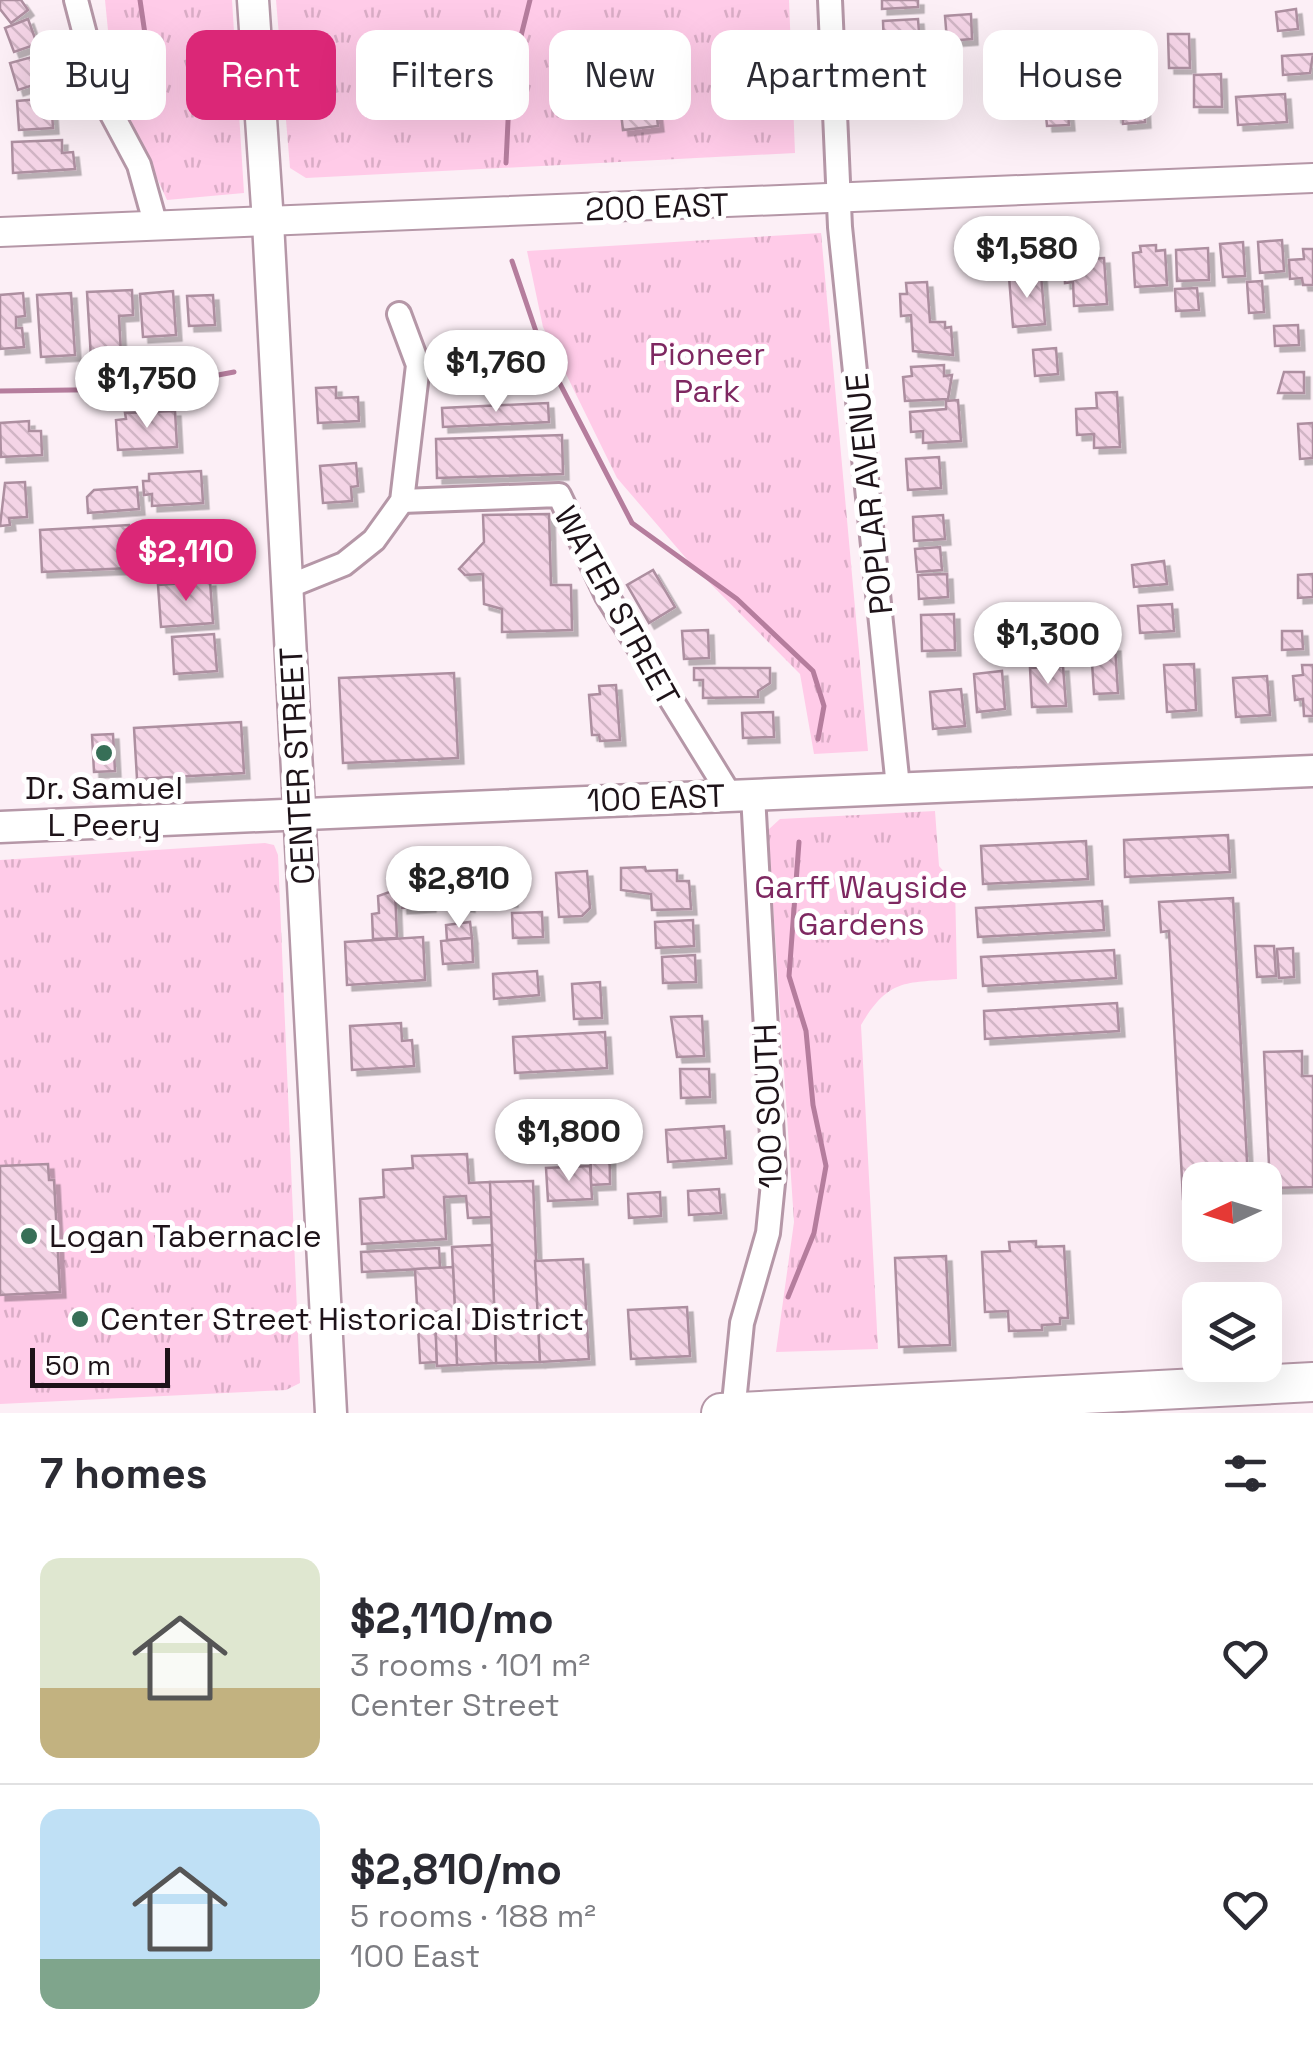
<!DOCTYPE html>
<html lang="en">
<head>
<meta charset="utf-8">
<style>
  body { margin:0; font-family:"Space Grotesk",sans-serif; background:#f2f2f3; color:#2b2b33; height:100vh; display:flex; flex-direction:column; font-size:38px; white-space:nowrap }
  * { box-sizing:border-box; margin:0 }
  p { font-size:32px; color:#7c7c81 }
  .icon { flex:none; width:55px; height:55px; fill:none; stroke:currentColor; stroke-width:2; stroke-linecap:round; stroke-linejoin:round }
  .map { position:relative; height:1413px; overflow:hidden }
  .details { display:flex; flex-direction:column; background:#fff; flex:1 }
  .details>* { flex:none }
  .banner { position:absolute; left:30px; top:30px; width:1255px; height:90px; display:flex; gap:20px }
  .needle { width:65px; rotate:266deg }
  .fabs { position:absolute; left:1182px; top:1162px; display:grid; gap:20px }
  .fabs a { display:grid; place-items:center; width:100px; height:100px; border-radius:20px; background:#fff; box-shadow:0 10px 40px #0002; font-size:50px }
  .scale { position:absolute; left:30px; bottom:25px; width:140px; box-sizing:border-box; padding-left:10px; border:5px solid #1e1319; border-top:0; font-size:28px; line-height:35px; white-space:nowrap; color:#1e1319; -webkit-text-stroke:8px #fff; paint-order:stroke }
  .price { position:absolute; translate:-50% -85px; padding:0 22px; border-radius:35px; background:#fff; color:#222; font-size:32px; line-height:65px; filter:drop-shadow(0 2px 5px #0008) }
  .price::after { content:''; position:absolute; left:50%; top:60px; width:30px; height:22px; margin-left:-15px; background:inherit; clip-path:polygon(0 0,100% 0,50% 100%) }
  .price.current { background:#db2777; color:#fff }
  ul { padding:0; list-style:none }
  li { display:flex; align-items:center; gap:30px; height:250px; padding:0 40px }
  li+li { border-top:2px solid #e1e1e2 }
  li span { display:grid; place-items:center; flex:none; width:280px; height:200px; border-radius:20px; color:#555 }
  li>.icon { margin-inline-start:auto }
  span .icon { width:120px; height:120px; fill:#fffc; stroke-width:1 }
  li b { font-size:42px }
  h2 { display:flex; justify-content:space-between; align-items:center; height:120px; padding:0 40px; font-size:42px }
  .tag { padding:0 35px; border-radius:20px; background:#fff; box-shadow:0 10px 40px #0002; font-size:35px; line-height:90px }
  .tag.current { background:#db2777; color:#fff }
  .map>svg:first-child { display:block }
  .park { fill:url(#park-tufts) }
  .lines { fill:none; stroke-linecap:round; stroke-linejoin:round }
  .stream { stroke:#b57d9d; stroke-width:5 }
  .building { fill:url(#building-back-hatch); stroke:#ad8fa0; stroke-width:2.5; filter:url(#shadow) }
  .minor-casing { stroke:#b597a7; stroke-width:28 }
  .tertiary-casing { stroke:#b597a7; stroke-width:32 }
  .secondary-casing { stroke:#b597a7; stroke-width:35 }
  .trunk-casing { stroke:#b597a7; stroke-width:42 }
  .minor { stroke:#fff; stroke-width:22 }
  .tertiary { stroke:#fff; stroke-width:28 }
  .secondary { stroke:#fff; stroke-width:30 }
  .trunk { stroke:#fff; stroke-width:38 }
  .poi-dot { fill:#376f57; stroke:#fff; stroke-width:4 }
  .labels { text-anchor:middle; dominant-baseline:central; stroke-width:10; stroke-linejoin:round; paint-order:stroke }
  .street-label { font-size:32px; fill:#1e1319; stroke:#fff }
  .park-label { font-size:32px; fill:#7e2861; stroke:#fff }
  .poi-label { font-size:32px; fill:#1e1319; stroke:#fff; text-anchor:start }
</style>
</head>
<body>
<div class="map">
<svg width="1313" height="1413" viewBox="0 0 1313 1413">
  <defs>
    <pattern id="park-tufts" width="24" height="20" patternUnits="userSpaceOnUse" patternTransform="scale(2.5)"><rect width="24" height="20" fill="#ffcbe8"/><path d="M3 7l-1-3M5 7V3M7 7l1-3M15 17l-1-3M17 17v-4M19 17l1-3" fill="none" stroke="#daadc6"/></pattern>
    <pattern id="building-back-hatch" width="6" height="6" patternUnits="userSpaceOnUse" patternTransform="scale(2.5)"><rect width="6" height="6" fill="#f4d4e6"/><path d="M-1 5l2 2M0 0l6 6M5-1l2 2" fill="none" stroke="#d1b5c5"/></pattern>
    <filter id="shadow"><feDropShadow dx="5.5" dy="5.5" stdDeviation="0" flood-color="#0004"/></filter>
  </defs>
  <rect width="100%" height="100%" fill="#fceff6"/>
  <g class="park">
    <polygon points="105,0 232,0 244,193 167,200 113,81"/>
    <polygon points="276,0 789,0 795,153 306,178 290,168"/>
    <polygon points="821,233 868,751 814,754 800,674 691,564 617,478 543,327 527,251"/>
    <path d="M935,811L939,866L955,884L957,979C905,983 889,978 861,1025L878,1349L776,1352L794,1222L768,830L780,819Z"/>
    <polygon points="265,843 274,845 278,855 300,1383 286,1390 0,1404 0,860"/>
  </g>
  <g class="lines">
    <g class="stream">
      <polyline points="140,0 155,102"/>
      <polyline points="506,163 510,80 530,0"/>
      <polyline points="512,261 542,349 632,523 737,599 813,671 824,706 818,739"/>
      <polyline points="0,391 144,389 234,372"/>
      <polyline points="788,1297 814,1233 826,1166 813,1105 806,1031 789,976 799,842"/>
    </g>
  </g>
  <g class="building">
    <polygon points="0,0 21,0 28,10 11,23 0,9"/>
    <polygon points="882,0 918,0 918,7 882,9"/>
    <polygon points="1296,9 1298,29 1278,31 1276,12"/>
    <polygon points="971,14 972,39 947,41 945,16"/>
    <polygon points="28,19 37,44 14,52 5,28"/>
    <polygon points="918,19 920,46 884,48 883,21"/>
    <polygon points="1168,34 1189,34 1190,68 1169,68"/>
    <polygon points="1018,49 1021,99 990,101 988,57"/>
    <polygon points="1313,54 1310,73 1283,75 1282,56"/>
    <polygon points="39,55 46,81 18,90 10,63"/>
    <polygon points="1081,61 1083,80 1066,81 1064,63"/>
    <polygon points="1142,68 1145,122 1123,124 1123,117 1116,117 1112,70"/>
    <polygon points="1221,74 1222,107 1194,107 1194,75"/>
    <polygon points="931,75 932,101 902,103 901,76"/>
    <polygon points="1285,94 1287,122 1238,125 1236,97"/>
    <polygon points="51,98 53,128 19,130 17,101"/>
    <polygon points="1067,103 1069,125 1047,126 1045,105"/>
    <polygon points="656,109 658,126 623,130 621,113"/>
    <polygon points="62,140 62,153 73,152 75,169 13,173 12,142"/>
    <polygon points="1282,240 1284,271 1260,273 1258,242"/>
    <polygon points="1243,242 1245,276 1223,277 1220,244"/>
    <polygon points="1156,245 1156,251 1165,250 1167,285 1135,287 1133,253 1141,252 1140,246"/>
    <polygon points="1208,248 1209,280 1177,281 1176,250"/>
    <polygon points="1303,249 1313,249 1313,285 1303,285 1302,278 1290,279 1289,260 1304,259"/>
    <polygon points="1104,258 1107,304 1074,306 1073,282 1065,283 1064,260"/>
    <polygon points="1041,274 1045,324 1013,327 1009,277"/>
    <polygon points="1262,281 1264,312 1249,313 1247,282"/>
    <polygon points="927,282 930,322 945,322 945,328 951,327 953,355 913,351 911,315 901,316 900,294 907,294 906,283"/>
    <polygon points="1197,288 1199,310 1176,311 1175,289"/>
    <polygon points="132,290 133,315 119,316 122,374 92,375 87,292"/>
    <polygon points="173,291 176,335 143,337 140,294"/>
    <polygon points="23,293 25,316 16,317 16,328 22,328 24,347 0,349 0,295"/>
    <polygon points="71,293 75,355 41,357 37,295"/>
    <polygon points="213,295 215,325 189,326 187,296"/>
    <polygon points="1298,325 1299,345 1275,346 1274,326"/>
    <polygon points="1056,348 1058,374 1035,376 1033,350"/>
    <polygon points="536,356 537,376 445,381 444,361"/>
    <polygon points="944,365 944,376 952,375 948,399 905,401 903,377 912,376 911,367"/>
    <polygon points="1284,372 1304,372 1304,393 1278,393"/>
    <polygon points="336,387 336,398 358,397 359,421 318,423 316,388"/>
    <polygon points="1117,392 1120,447 1094,448 1094,434 1077,435 1076,409 1097,408 1096,393"/>
    <polygon points="958,400 961,441 923,443 923,431 911,432 910,412 946,409 946,401"/>
    <polygon points="548,403 549,422 443,427 442,408"/>
    <polygon points="175,411 177,447 118,450 116,420 126,419 125,413"/>
    <polygon points="29,421 29,431 41,431 42,455 1,457 0,423"/>
    <polygon points="1313,423 1313,458 1300,459 1298,424"/>
    <polygon points="562,435 563,474 437,478 436,439"/>
    <polygon points="939,457 941,488 908,490 906,459"/>
    <polygon points="356,463 358,486 351,487 352,501 323,503 320,466"/>
    <polygon points="201,471 203,503 152,506 152,494 144,495 143,481 149,481 149,474"/>
    <polygon points="25,482 27,517 9,518 10,525 0,526 5,483"/>
    <polygon points="137,487 139,509 88,513 87,497 94,490"/>
    <polygon points="549,514 551,585 571,585 572,630 502,632 502,609 484,604 483,574 465,575 459,569 484,542 483,515"/>
    <polygon points="943,515 945,539 914,541 913,517"/>
    <polygon points="129,525 131,568 42,572 40,530"/>
    <polygon points="204,528 206,553 151,557 149,532"/>
    <polygon points="940,547 942,570 917,572 915,549"/>
    <polygon points="1164,561 1167,584 1134,587 1132,565"/>
    <polygon points="653,570 675,607 649,623 627,585"/>
    <polygon points="947,574 948,597 919,599 918,575"/>
    <polygon points="1313,574 1313,597 1298,598 1298,575"/>
    <polygon points="210,581 213,623 161,627 158,585"/>
    <polygon points="1172,604 1174,631 1140,633 1138,606"/>
    <polygon points="954,614 955,650 922,651 921,615"/>
    <polygon points="708,630 709,658 684,659 682,631"/>
    <polygon points="1282,631 1302,631 1303,649 1282,650"/>
    <polygon points="214,634 217,671 174,674 172,637"/>
    <polygon points="1115,646 1118,693 1094,694 1091,647"/>
    <polygon points="1194,664 1196,710 1167,712 1164,665"/>
    <polygon points="1302,665 1313,665 1313,716 1304,716 1303,699 1295,700 1293,676 1303,675"/>
    <polygon points="1063,666 1066,706 1032,707 1030,668"/>
    <polygon points="694,668 770,668 770,683 758,691 758,697 703,698 703,680 694,680"/>
    <polygon points="1002,671 1005,709 977,712 974,674"/>
    <polygon points="454,673 458,758 343,763 339,678"/>
    <polygon points="1267,676 1270,715 1236,717 1233,678"/>
    <polygon points="616,685 620,740 600,741 599,735 592,735 589,695 600,694 599,686"/>
    <polygon points="961,689 965,726 933,729 930,692"/>
    <polygon points="773,712 774,737 743,738 742,713"/>
    <polygon points="241,722 244,773 137,779 134,728"/>
    <polygon points="113,734 115,771 94,772 92,735"/>
    <polygon points="1228,835 1230,872 1125,877 1124,840"/>
    <polygon points="1086,841 1088,879 983,884 981,846"/>
    <polygon points="510,866 512,901 488,903 486,868"/>
    <polygon points="645,867 646,871 677,870 677,881 689,881 691,909 652,910 651,894 621,890 621,868"/>
    <polygon points="428,871 430,906 402,908 400,872"/>
    <polygon points="467,871 469,906 444,903 442,872"/>
    <polygon points="587,871 590,908 582,916 559,917 556,873"/>
    <polygon points="395,890 397,938 373,939 372,914 379,913 378,896"/>
    <polygon points="1233,898 1248,1180 1200,1180 1200,1198 1183,1199 1169,931 1161,932 1159,902"/>
    <polygon points="1102,901 1104,930 978,937 976,908"/>
    <polygon points="542,912 543,937 513,938 512,913"/>
    <polygon points="693,920 694,946 656,948 655,922"/>
    <polygon points="470,922 472,938 447,940 446,925"/>
    <polygon points="423,937 425,980 347,985 345,942"/>
    <polygon points="472,938 473,962 443,964 441,941"/>
    <polygon points="1255,946 1274,946 1276,976 1257,977"/>
    <polygon points="1293,948 1294,977 1279,978 1277,949"/>
    <polygon points="1114,950 1116,978 983,986 981,957"/>
    <polygon points="695,955 696,982 663,983 662,957"/>
    <polygon points="537,971 539,995 494,999 493,974"/>
    <polygon points="600,982 602,1018 574,1019 572,984"/>
    <polygon points="1117,1003 1119,1031 985,1039 984,1011"/>
    <polygon points="702,1016 704,1056 677,1057 671,1017"/>
    <polygon points="401,1023 402,1041 412,1040 414,1066 352,1070 350,1026"/>
    <polygon points="605,1032 607,1068 515,1073 513,1037"/>
    <polygon points="1302,1051 1302,1076 1313,1076 1313,1187 1270,1188 1264,1052"/>
    <polygon points="680,1069 709,1069 710,1097 681,1098"/>
    <polygon points="609,1119 610,1184 591,1185 590,1120"/>
    <polygon points="724,1126 726,1158 668,1162 666,1130"/>
    <polygon points="467,1154 469,1183 490,1182 492,1217 468,1218 466,1196 444,1197 446,1239 362,1244 360,1199 384,1197 383,1170 413,1168 412,1156"/>
    <polygon points="48,1164 49,1180 54,1180 60,1292 0,1295 0,1166"/>
    <polygon points="590,1166 592,1199 548,1201 546,1168"/>
    <polygon points="533,1181 540,1362 496,1363 490,1182"/>
    <polygon points="719,1189 721,1213 689,1215 688,1191"/>
    <polygon points="660,1192 661,1216 629,1218 628,1194"/>
    <polygon points="1036,1241 1036,1247 1064,1246 1068,1318 1060,1318 1060,1324 1042,1325 1042,1330 1009,1331 1008,1311 985,1312 982,1252 1010,1251 1009,1242"/>
    <polygon points="492,1245 496,1363 457,1365 452,1247"/>
    <polygon points="439,1248 440,1268 362,1272 361,1252"/>
    <polygon points="946,1256 950,1345 899,1347 895,1258"/>
    <polygon points="583,1259 589,1359 540,1362 535,1261"/>
    <polygon points="453,1267 455,1311 435,1312 437,1362 420,1363 415,1269"/>
    <polygon points="687,1307 690,1356 631,1359 628,1310"/>
    <polygon points="455,1311 457,1365 437,1366 435,1312"/>
  </g>
  <g class="lines">
    <defs>
      <g id="minor">
        <polyline points="76,0 100,92 139,165 156,226"/>
        <polyline points="830,0 840,227 898,787"/>
        <polyline points="402,501 559,495 607,596 730,795"/>
        <polyline points="287,587 344,564 374,540 402,501 418,365 399,314"/>
        <polyline points="733,1413 742,1323 768,1233 774,1173 753,795"/>
      </g>
      <polyline id="tertiary" points="0,232 1313,178"/>
      <g id="secondary">
        <polyline points="253,0 268,222 331,1413"/>
        <polyline points="0,827 1313,771"/>
      </g>
      <polyline id="trunk" points="721,1413 1313,1382"/>
    </defs>
    <use href="#minor" class="minor-casing"/>
    <use href="#tertiary" class="tertiary-casing"/>
    <use href="#secondary" class="secondary-casing"/>
    <use href="#trunk" class="trunk-casing"/>
    <use href="#minor" class="minor"/>
    <use href="#tertiary" class="tertiary"/>
    <use href="#secondary" class="secondary"/>
    <use href="#trunk" class="trunk"/>
  </g>
  <g class="poi-dot">
    <circle cx="104" cy="753" r="10"/>
    <circle cx="29" cy="1236" r="10"/>
    <circle cx="80" cy="1319" r="10"/>
  </g>
  <g class="labels">
    <g class="street-label">
      <text transform="translate(657 207) rotate(-2)">200 EAST</text>
      <text transform="translate(869 494) rotate(-96)">POPLAR AVENUE</text>
      <text transform="translate(617 606) rotate(61)">WATER STREET</text>
      <text transform="translate(297 766) rotate(-93)">CENTER STREET</text>
      <text transform="translate(656 798) rotate(-2)">100 EAST</text>
      <text transform="translate(768 1106) rotate(-92)">100 SOUTH</text>
    </g>
    <g class="park-label">
      <text x="707" y="354">Pioneer<tspan x="707" dy="37">Park</tspan></text>
      <text x="861" y="887">Garff Wayside<tspan x="861" dy="37">Gardens</tspan></text>
    </g>
    <g class="poi-label">
      <text x="104" y="788" text-anchor="middle">Dr. Samuel<tspan x="104" dy="37">L Peery</tspan></text>
      <text x="49" y="1236">Logan Tabernacle</text>
      <text x="100" y="1319">Center Street Historical District</text>
    </g>
  </g>
</svg>
<div class="fabs">
<a><svg class="needle" viewBox="-14 -14 28 28"><path d="M0-13l5 13h-10z" fill="#e53935"/><path d="M0 13l5-13h-10z" fill="#7c7c81"/></svg></a>
<a><svg class="icon" aria-label="layers" viewBox="0 0 24 24"><path d="M12 4l9 5-9 5-9-5zM3 14l9 5 9-5"/></svg></a>
</div>
<div class="scale">50 m</div>
<b class="price" style="left:1027px;top:301px">$1,580</b>
<b class="price" style="left:496px;top:415px">$1,760</b>
<b class="price" style="left:147px;top:431px">$1,750</b>
<b class="price current" style="left:186px;top:604px">$2,110</b>
<b class="price" style="left:1048px;top:687px">$1,300</b>
<b class="price" style="left:459px;top:931px">$2,810</b>
<b class="price" style="left:569px;top:1184px">$1,800</b>
<div class="banner">
<a class="tag">Buy</a>
<a class="tag current">Rent</a>
<a class="tag">Filters</a>
<a class="tag">New</a>
<a class="tag">Apartment</a>
<a class="tag">House</a>
</div>
</div>
<section class="details">
<h2>7 homes<svg class="icon" aria-label="filters" viewBox="0 0 24 24"><path d="M4 7h16M4 17h16"/><circle cx="9" cy="7" r="2"/><circle cx="15" cy="17" r="2"/></svg></h2>
<ul>
<li><span style="background:linear-gradient(#dfe7d0 65%,#c2b280 0)"><svg class="icon" aria-label="home" viewBox="0 0 24 24"><path d="M3 11l9-7 9 7M6 9v11h12V9"/></svg></span><div><b>$2,110/mo</b><p>3 rooms · 101 m²</p><p>Center Street</p></div><svg class="icon" aria-label="heart" viewBox="0 0 24 24"><path d="M12 20l-8-8c-3-5 5-10 8-4 3-6 11-1 8 4z"/></svg></li>
<li><span style="background:linear-gradient(#bfe0f5 75%,#7fa58c 0)"><svg class="icon" aria-label="home" viewBox="0 0 24 24"><path d="M3 11l9-7 9 7M6 9v11h12V9"/></svg></span><div><b>$2,810/mo</b><p>5 rooms · 188 m²</p><p>100 East</p></div><svg class="icon" aria-label="heart" viewBox="0 0 24 24"><path d="M12 20l-8-8c-3-5 5-10 8-4 3-6 11-1 8 4z"/></svg></li>
</ul>
</section>
</body>
</html>
